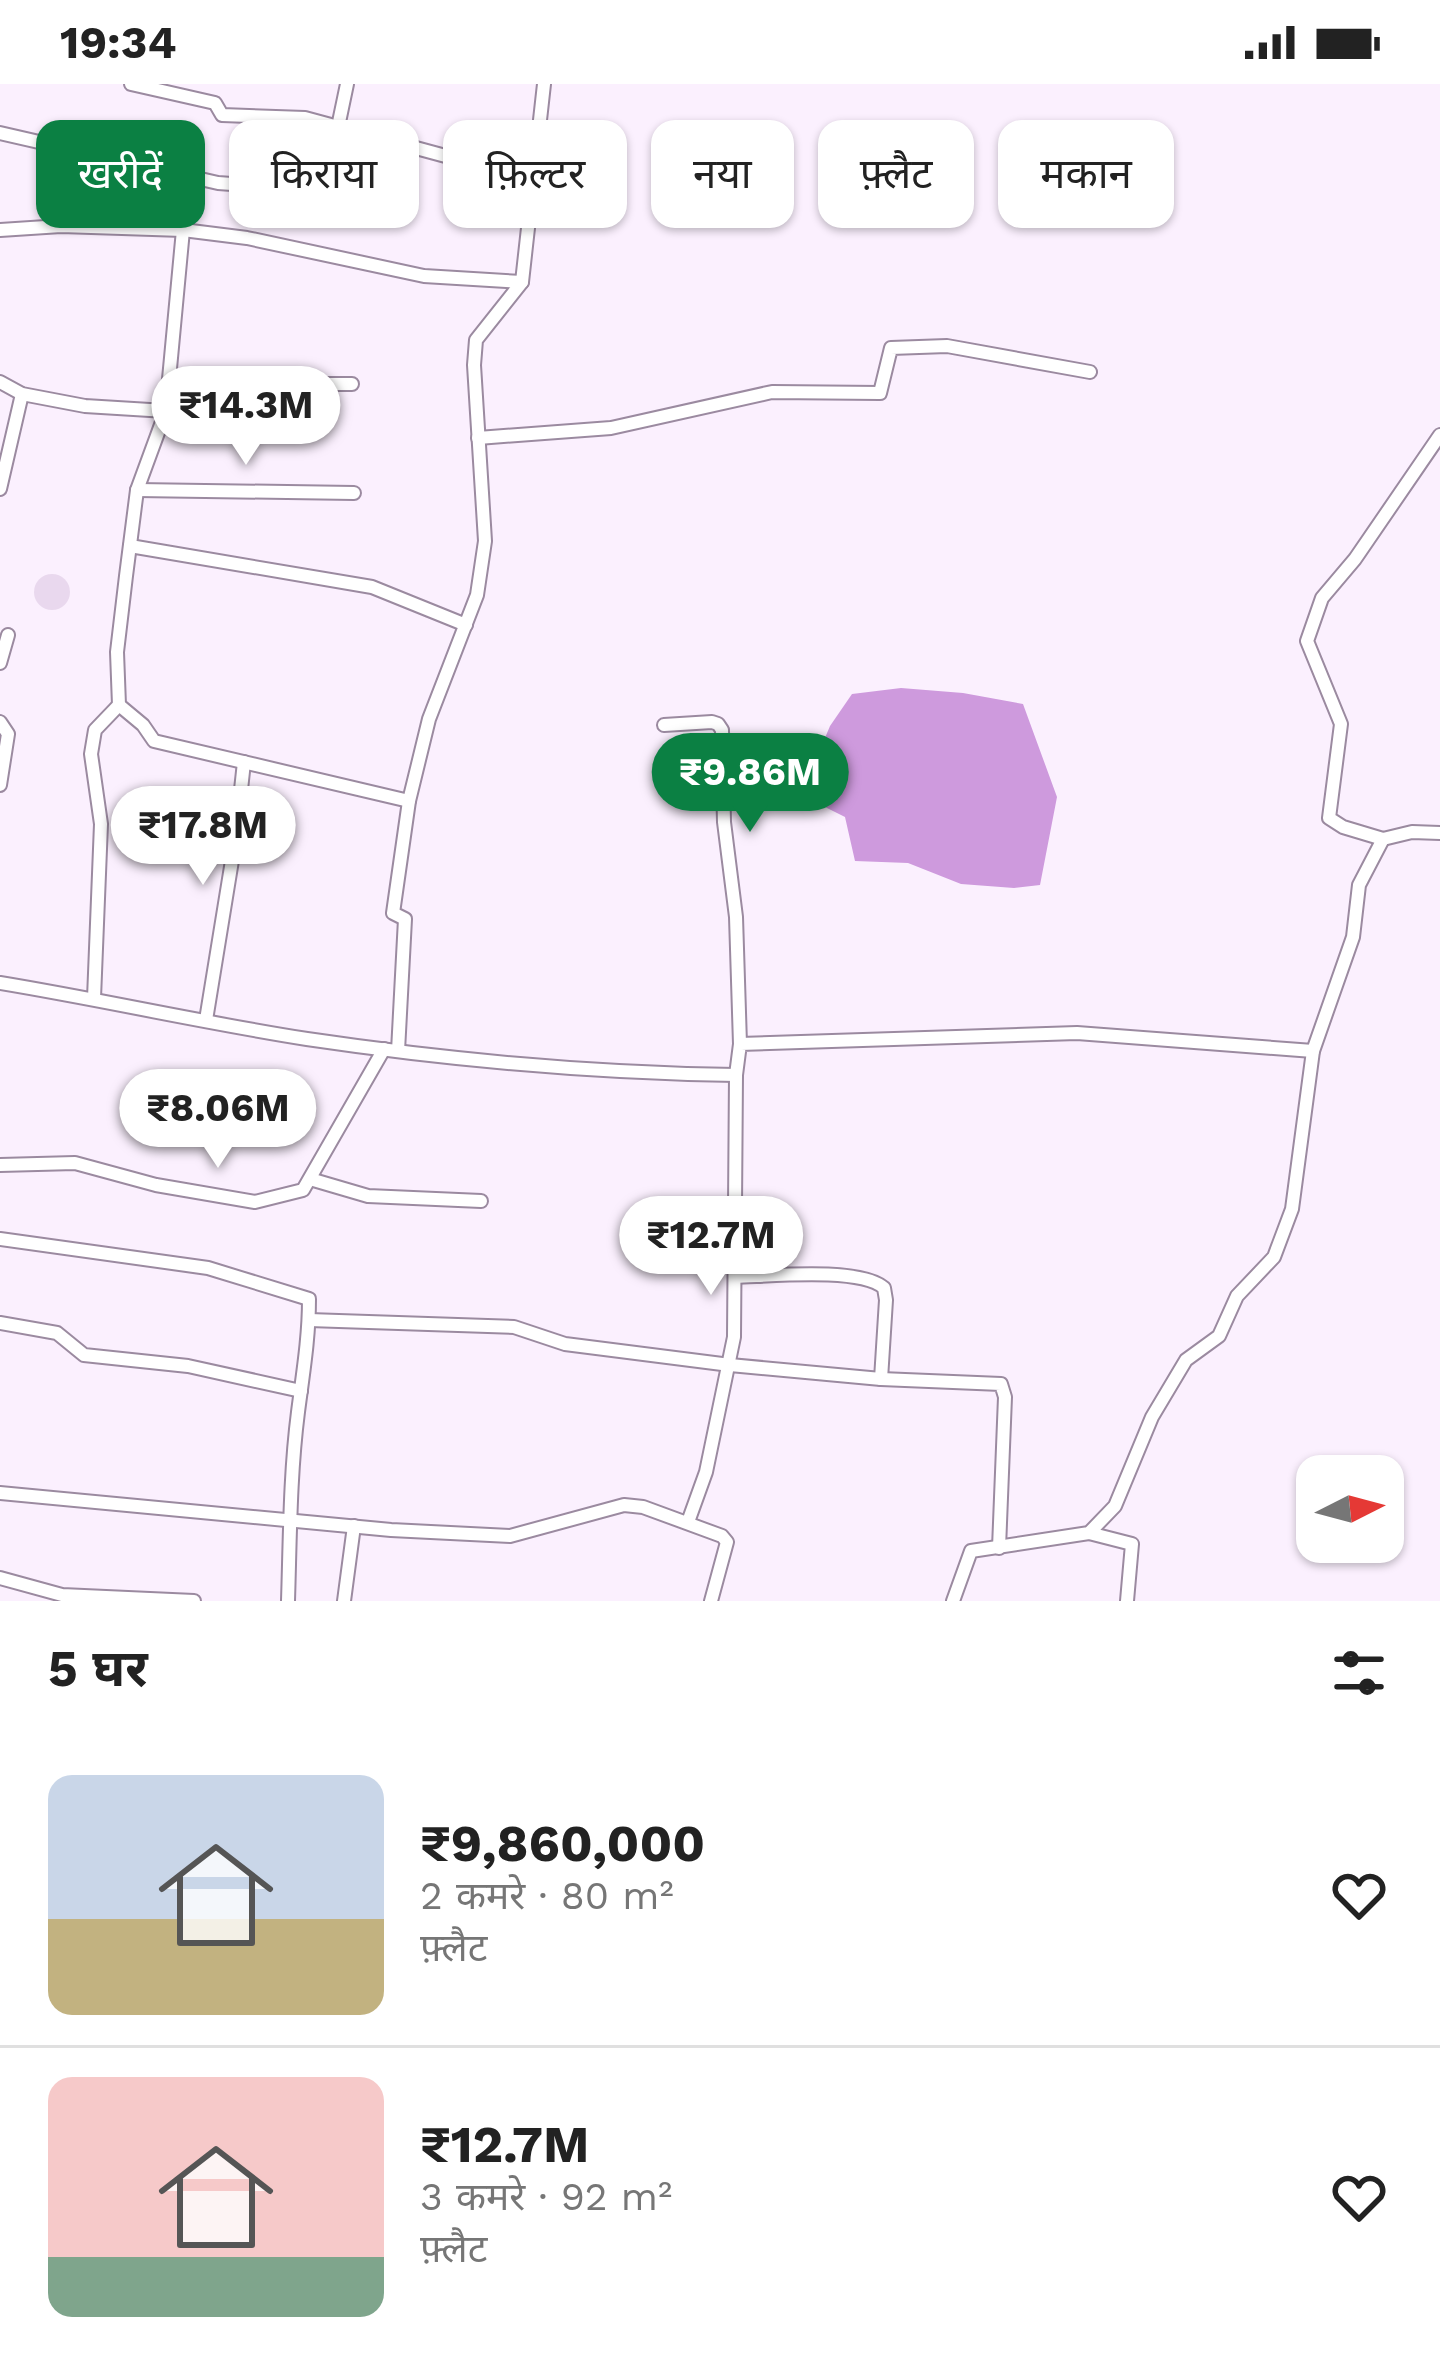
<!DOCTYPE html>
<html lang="hi">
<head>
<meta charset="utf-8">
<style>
  body { margin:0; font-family:"Work Sans","Noto Sans Devanagari",sans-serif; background:#f2f2f2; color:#222; height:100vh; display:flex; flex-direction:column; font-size:45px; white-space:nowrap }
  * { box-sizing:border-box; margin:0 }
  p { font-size:39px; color:#767676 }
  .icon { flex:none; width:66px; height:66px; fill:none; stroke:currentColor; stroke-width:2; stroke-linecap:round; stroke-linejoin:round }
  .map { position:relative; height:1517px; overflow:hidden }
  .side { display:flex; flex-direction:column; background:#fff; flex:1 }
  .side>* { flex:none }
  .top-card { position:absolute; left:36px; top:36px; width:1368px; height:108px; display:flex; gap:24px }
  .needle { width:78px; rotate:84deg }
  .tools { position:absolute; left:1296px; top:1371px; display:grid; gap:24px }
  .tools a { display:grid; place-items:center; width:108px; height:108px; border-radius:24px; background:#fff; box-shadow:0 3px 9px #0004; font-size:60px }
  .price { position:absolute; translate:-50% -102px; padding:0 27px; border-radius:42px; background:#fff; color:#222; font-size:39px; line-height:78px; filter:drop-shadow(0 3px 6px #0008) }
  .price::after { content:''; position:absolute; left:50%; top:72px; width:36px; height:27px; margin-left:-18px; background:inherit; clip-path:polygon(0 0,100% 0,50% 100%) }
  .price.current { background:#0b8043; color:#fff }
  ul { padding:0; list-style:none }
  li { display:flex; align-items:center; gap:36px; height:300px; padding:0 48px }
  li+li { border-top:3px solid #e0e0e0 }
  li span { display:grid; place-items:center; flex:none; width:336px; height:240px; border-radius:24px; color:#555 }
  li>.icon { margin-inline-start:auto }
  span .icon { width:144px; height:144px; fill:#fffc; stroke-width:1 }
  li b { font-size:51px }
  h2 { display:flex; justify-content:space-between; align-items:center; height:144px; padding:0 48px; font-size:51px }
  .chip { padding:0 42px; border-radius:24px; background:#fff; box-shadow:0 3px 9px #0004; font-size:42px; line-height:108px }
  .chip.current { background:#0b8043; color:#fff }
  .status { display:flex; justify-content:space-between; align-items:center; height:84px; padding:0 60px; background:#fff; direction:ltr }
  .status svg { height:33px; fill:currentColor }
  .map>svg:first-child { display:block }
  .water { fill:#ce9add }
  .building { fill:#e9d8ee }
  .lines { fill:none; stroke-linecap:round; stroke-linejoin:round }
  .minor-casing { stroke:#9b8aa0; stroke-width:16 }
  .minor { stroke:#fff; stroke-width:12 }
</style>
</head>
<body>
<div class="status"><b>19:34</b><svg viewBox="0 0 49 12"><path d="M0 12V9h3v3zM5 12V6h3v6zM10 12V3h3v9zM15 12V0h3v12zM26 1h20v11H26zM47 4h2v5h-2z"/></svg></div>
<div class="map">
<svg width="1440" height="1517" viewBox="0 0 1440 1517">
  <rect width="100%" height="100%" fill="#fbf0fe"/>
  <polygon class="water" points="901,604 963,609 1023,620 1057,713 1040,801 1014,804 961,800 908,779 855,777 845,733 801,711 830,642 852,610"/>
  <circle class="building" cx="52" cy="508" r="18"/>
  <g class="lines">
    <defs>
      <g id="minor">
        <polyline points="131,0 215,19 222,31 305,34 464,77 568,92 594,46"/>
        <polyline points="338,43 347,0"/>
        <polyline points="0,49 218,99 315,106"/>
        <polyline points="0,146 61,142 183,146 247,154 424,192 522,198"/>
        <polyline points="183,146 166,327 137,406 126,492 117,568 119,621 143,641 154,657 409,717"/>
        <polyline points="0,298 22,310 85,322 166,327 233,300 352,300"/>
        <polyline points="478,354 611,344 772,308 880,309 891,264 947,262 1090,288"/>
        <polyline points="0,405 22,310"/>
        <polyline points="137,406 354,409"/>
        <polyline points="130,462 372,503 466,541"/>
        <polyline points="0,579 8,551"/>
        <polyline points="0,638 8,650 0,701"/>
        <polyline points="664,641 712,638 718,640 722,646 724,738 736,833 740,960"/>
        <polyline points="1383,755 1412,748 1440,749"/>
        <path d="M0,899C103,916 204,939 307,955C449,976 592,989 736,991L740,960L1077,949L1313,967"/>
        <polyline points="94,914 101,740 91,670 95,646 119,621"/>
        <polyline points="206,936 236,752 244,678"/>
        <polyline points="398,967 405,835 393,829 409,717 429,635 477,511 485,457 474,281 476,256 522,198 544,0"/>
        <polyline points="0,1081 75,1079 156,1101 255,1118 303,1106 384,965"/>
        <polyline points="310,1095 368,1112 481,1117"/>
        <path d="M0,1155L208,1184L309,1215C309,1254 303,1289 298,1328C290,1390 290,1454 288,1517"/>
        <path d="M736,1193C770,1192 861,1183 884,1204L886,1216L881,1295"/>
        <polyline points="309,1236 514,1243 565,1260 730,1281 881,1295 1001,1300 1005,1313 999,1464"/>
        <polyline points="0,1239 57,1249 84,1271 188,1282 301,1307"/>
        <polyline points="0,1409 391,1446 510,1452 624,1421 643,1423 722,1452 727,1458 711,1517"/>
        <polyline points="688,1438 706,1388 734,1253 736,991"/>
        <polyline points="1089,1449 1132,1460 1127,1517"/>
        <polyline points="0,1494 62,1511 194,1517"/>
        <polyline points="344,1517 354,1442"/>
        <polyline points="953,1517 971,1467 1089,1449 1115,1422 1152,1333 1186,1276 1219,1252 1237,1212 1274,1173 1292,1125 1313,967 1353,853 1359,801 1383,755 1343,743 1329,734 1341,640 1307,557 1322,514 1355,475 1440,351"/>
      </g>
    </defs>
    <use href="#minor" class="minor-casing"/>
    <use href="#minor" class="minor"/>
  </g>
</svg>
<div class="tools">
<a><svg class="needle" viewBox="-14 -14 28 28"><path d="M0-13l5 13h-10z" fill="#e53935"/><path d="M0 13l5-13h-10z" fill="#767676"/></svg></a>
</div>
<b class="price" style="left:246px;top:384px">₹14.3M</b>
<b class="price current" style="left:750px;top:751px">₹9.86M</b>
<b class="price" style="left:203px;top:804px">₹17.8M</b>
<b class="price" style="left:218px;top:1087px">₹8.06M</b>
<b class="price" style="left:711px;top:1214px">₹12.7M</b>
<div class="top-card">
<a class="chip current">खरीदें</a>
<a class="chip">किराया</a>
<a class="chip">फ़िल्टर</a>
<a class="chip">नया</a>
<a class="chip">फ़्लैट</a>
<a class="chip">मकान</a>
</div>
</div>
<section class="side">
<h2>5 घर<svg class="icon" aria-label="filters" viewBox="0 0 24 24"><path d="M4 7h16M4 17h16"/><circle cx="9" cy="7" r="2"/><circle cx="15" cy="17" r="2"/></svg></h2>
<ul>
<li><span style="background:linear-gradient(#c9d6e8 60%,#c2b280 0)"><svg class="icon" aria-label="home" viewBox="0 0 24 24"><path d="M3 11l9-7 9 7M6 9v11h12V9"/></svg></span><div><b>₹9,860,000</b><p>2 कमरे · 80 m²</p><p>फ़्लैट</p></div><svg class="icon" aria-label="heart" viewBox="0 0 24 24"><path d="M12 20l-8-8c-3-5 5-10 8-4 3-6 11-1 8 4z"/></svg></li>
<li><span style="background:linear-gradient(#f6c9c9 75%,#7fa58c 0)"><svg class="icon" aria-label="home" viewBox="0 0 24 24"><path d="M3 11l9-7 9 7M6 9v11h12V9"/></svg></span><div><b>₹12.7M</b><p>3 कमरे · 92 m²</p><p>फ़्लैट</p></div><svg class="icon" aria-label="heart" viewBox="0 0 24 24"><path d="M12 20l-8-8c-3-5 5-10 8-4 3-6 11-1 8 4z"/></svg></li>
</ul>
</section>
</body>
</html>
